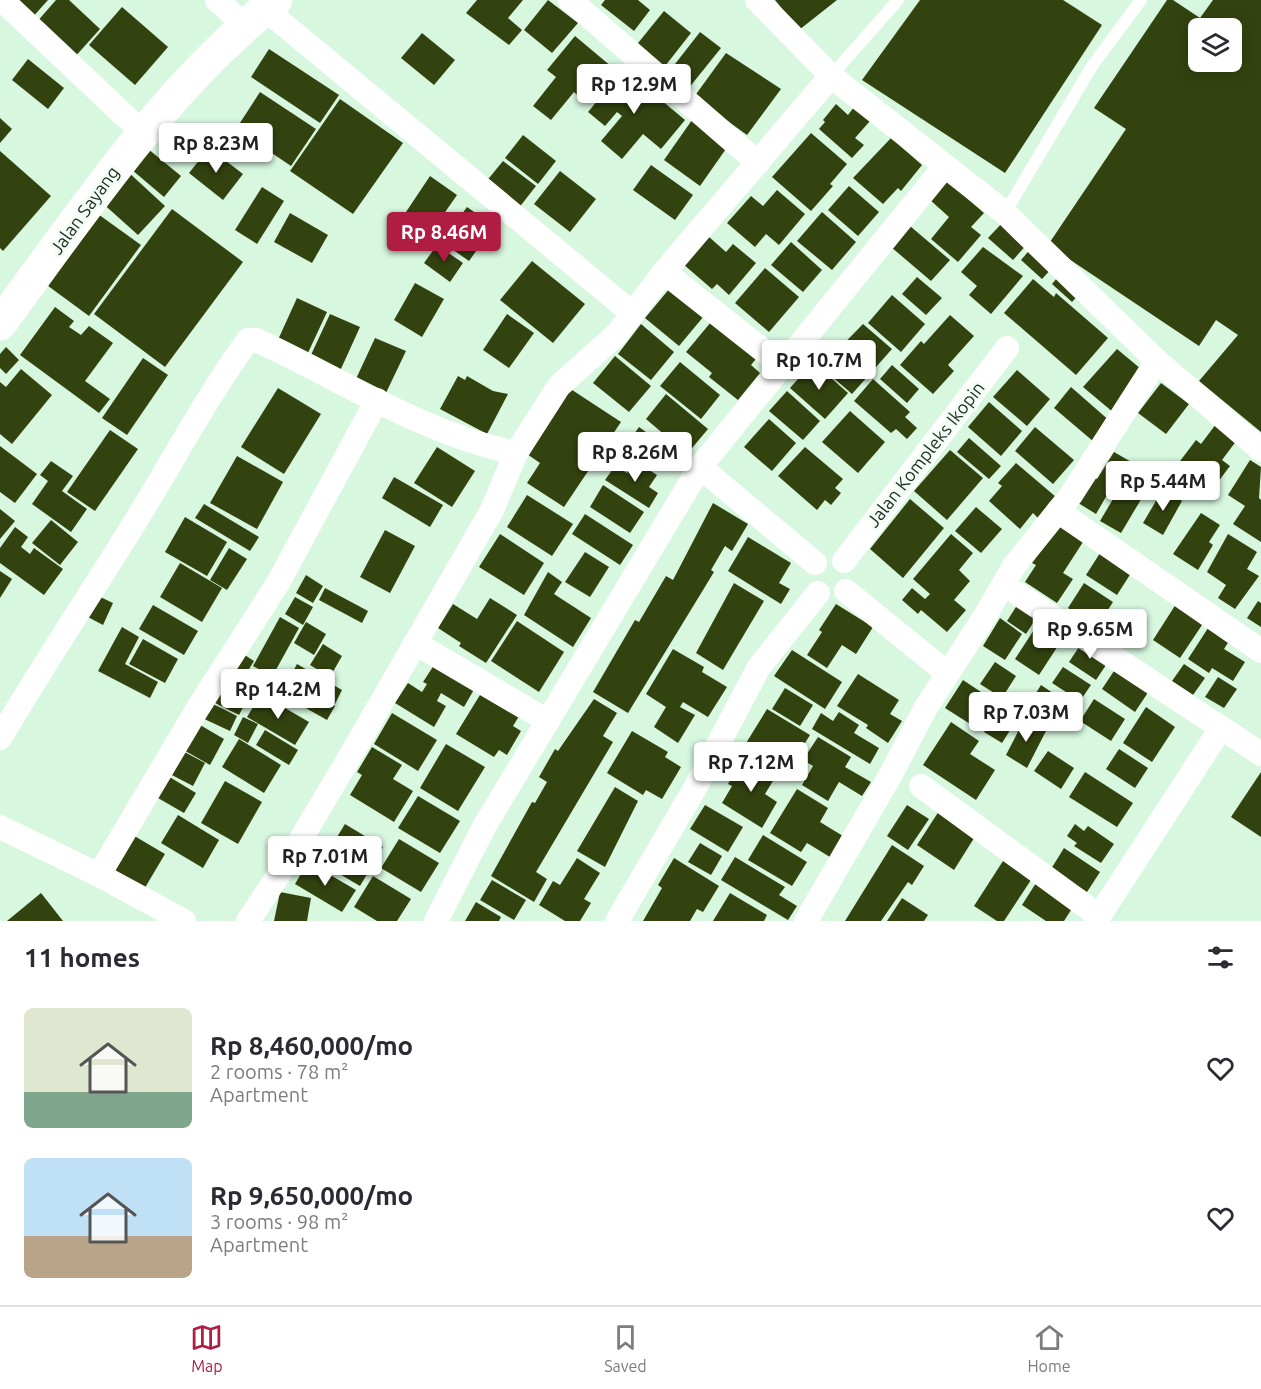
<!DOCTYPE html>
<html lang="en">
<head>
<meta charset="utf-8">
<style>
  body { margin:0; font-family:Ubuntu,sans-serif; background:#f7f7f7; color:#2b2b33; height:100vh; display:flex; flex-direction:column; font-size:22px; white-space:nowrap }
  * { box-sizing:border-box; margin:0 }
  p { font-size:20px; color:#7c7c81 }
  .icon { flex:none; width:33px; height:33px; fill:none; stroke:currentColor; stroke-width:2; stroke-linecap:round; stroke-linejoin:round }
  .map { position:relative; height:921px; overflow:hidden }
  .drawer { display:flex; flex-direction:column; background:#fff; flex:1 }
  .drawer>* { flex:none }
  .tools { position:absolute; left:1188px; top:18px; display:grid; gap:12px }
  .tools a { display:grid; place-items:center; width:54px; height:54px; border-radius:9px; background:#fff; box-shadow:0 3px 15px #0003; font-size:30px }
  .price { position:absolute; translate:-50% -51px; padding:0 14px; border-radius:6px; background:#fff; color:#222; font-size:20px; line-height:39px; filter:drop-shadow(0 2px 3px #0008) }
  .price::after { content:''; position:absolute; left:50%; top:36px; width:18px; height:14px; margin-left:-9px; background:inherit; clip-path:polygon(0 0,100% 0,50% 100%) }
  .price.on { background:#b01d43; color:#fff }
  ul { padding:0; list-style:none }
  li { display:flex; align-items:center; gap:18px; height:150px; padding:0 24px }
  li span { display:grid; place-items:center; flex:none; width:168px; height:120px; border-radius:9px; color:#555 }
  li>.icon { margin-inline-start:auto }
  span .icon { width:72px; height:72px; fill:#fffc; stroke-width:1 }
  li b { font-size:26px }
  h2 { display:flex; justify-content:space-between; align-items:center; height:72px; padding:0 24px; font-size:26px }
  .menu { display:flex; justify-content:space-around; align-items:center; height:84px; border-top:2px solid #e1e1e2; background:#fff; font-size:16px; color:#7c7c81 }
  .menu a { display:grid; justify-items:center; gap:3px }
  .menu .on { color:#b01d43 }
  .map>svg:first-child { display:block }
  .building { fill:#33430f; fill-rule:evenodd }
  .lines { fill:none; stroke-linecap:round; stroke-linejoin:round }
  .service { stroke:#fff; stroke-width:12 }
  .minor { stroke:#fff; stroke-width:24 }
  .secondary { stroke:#fff; stroke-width:33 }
  .labels { text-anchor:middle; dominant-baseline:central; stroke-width:6; stroke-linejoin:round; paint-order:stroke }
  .street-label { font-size:18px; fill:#1e2a21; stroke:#f2fef5 }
</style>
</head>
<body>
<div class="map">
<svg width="1261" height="921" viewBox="0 0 1261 921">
  <rect width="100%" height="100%" fill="#d7f7df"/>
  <g class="building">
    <polygon points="11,0 48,0 31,19"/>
    <polygon points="56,0 69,0 100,29 73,59 35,24"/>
    <polygon points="477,0 523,0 508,18 522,30 509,45 466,13"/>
    <polygon points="548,0 578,23 552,53 524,30"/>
    <polygon points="605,0 638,0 650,10 634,31 601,5"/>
    <polygon points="775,0 837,0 799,30"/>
    <polygon points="920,0 1063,0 1102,25 1005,173 862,80"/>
    <path d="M1167,0H1173L1200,18L1213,0H1261V432L1199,381L1238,335L1216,320L1199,346L1048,245L1126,129L1094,108ZM1198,28H1232V62H1198Z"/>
    <polygon points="122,7 168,47 135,85 89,45"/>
    <polygon points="664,11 691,33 662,70 634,48"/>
    <polygon points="700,32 721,48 688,89 668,73"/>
    <polygon points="422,33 455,60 434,85 401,58"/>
    <polygon points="575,36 612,67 584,101 574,92 551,120 533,106 556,77 547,70"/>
    <polygon points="269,49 339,95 320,123 251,77"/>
    <polygon points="726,53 781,89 747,135 694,97"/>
    <polygon points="28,59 64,88 48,109 12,80"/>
    <polygon points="624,69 685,120 661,149 643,134 622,159 601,141 622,116 617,112 605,126 588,112"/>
    <polygon points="260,92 316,129 291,166 236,129"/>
    <polygon points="340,99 403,143 353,214 290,171"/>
    <polygon points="836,104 848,115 854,107 870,121 855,138 864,145 852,158 819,129 825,122 823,120"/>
    <polygon points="0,118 12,129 0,143"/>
    <polygon points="692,120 728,146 700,186 664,160"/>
    <polygon points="811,133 847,164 830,184 833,186 811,211 772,177"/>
    <polygon points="523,135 556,161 538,184 505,158"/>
    <polygon points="891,138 922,165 901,191 898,188 883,204 853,178"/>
    <polygon points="142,144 181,176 164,197 125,164"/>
    <polygon points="209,148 243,174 223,200 189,173"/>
    <polygon points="0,151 51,196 3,251 0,248"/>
    <polygon points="503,161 536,186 518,209 485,183"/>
    <polygon points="651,165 693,195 675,220 633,190"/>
    <polygon points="126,170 165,206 138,235 99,200"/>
    <polygon points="560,171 596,199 570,232 534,204"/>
    <polygon points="430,176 457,195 432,231 406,212"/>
    <polygon points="946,180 984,213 971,227 981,235 958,262 931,239 949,217 929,199"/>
    <polygon points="849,186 879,212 858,236 828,210"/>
    <polygon points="262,187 284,201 257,244 235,230"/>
    <polygon points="777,190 805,214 779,245 766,234 755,247 727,223 751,196 763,206"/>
    <polygon points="467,207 494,226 469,261 442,242"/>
    <polygon points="91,209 141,245 89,316 40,280"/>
    <polygon points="172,209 243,262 165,367 94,314"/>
    <polygon points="822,212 856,242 832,270 797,241"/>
    <polygon points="290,213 328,235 312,263 274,242"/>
    <polygon points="1004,221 1029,242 1013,260 988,238"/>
    <polygon points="910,226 950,260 931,281 891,247"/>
    <polygon points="708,236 726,252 733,244 756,263 729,295 717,284 712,289 683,264"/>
    <polygon points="791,242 822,270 803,292 771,265"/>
    <polygon points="437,245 463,263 450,282 424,263"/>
    <polygon points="1033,246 1055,265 1042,279 1021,260"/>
    <polygon points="983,247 1023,276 991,314 969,295 977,286 961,272"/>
    <polygon points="532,261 585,304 553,343 500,300"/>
    <polygon points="765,268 799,297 769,332 735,303"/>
    <polygon points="1062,272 1083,290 1072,302 1052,284"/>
    <polygon points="917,277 942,298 926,315 902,294"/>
    <polygon points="1033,279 1054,297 1056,293 1108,338 1076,375 1004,313"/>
    <polygon points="415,283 444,299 422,337 394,320"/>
    <polygon points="670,288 704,316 679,346 645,318"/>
    <polygon points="892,295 925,324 901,352 868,323"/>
    <polygon points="297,298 327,312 307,355 277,342"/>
    <polygon points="55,307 74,321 69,327 81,335 89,326 113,343 85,381 110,399 99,413 20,355"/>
    <polygon points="330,314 360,327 340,371 310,357"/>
    <polygon points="507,314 534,333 509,368 483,350"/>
    <polygon points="950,315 974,336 948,365 954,371 933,394 900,365 921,341 924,344"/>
    <polygon points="711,322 756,359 751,365 760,373 738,400 709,377 712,373 686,352"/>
    <polygon points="641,324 674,352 651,380 618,354"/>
    <polygon points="863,324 892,349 852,394 821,367"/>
    <polygon points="375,338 406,351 385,395 355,381"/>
    <polygon points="6,347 19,360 6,374 0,368 0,354"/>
    <polygon points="1117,349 1147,374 1114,413 1083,387"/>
    <polygon points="615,356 651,386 629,412 593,383"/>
    <polygon points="143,358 168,375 127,435 102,418"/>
    <polygon points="680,362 720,395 701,419 660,386"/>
    <polygon points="813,362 848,393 825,419 790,388"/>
    <polygon points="892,365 919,389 907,403 880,379"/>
    <polygon points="21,369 52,395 12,444 0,434 0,382 6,387"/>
    <polygon points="1017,370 1050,399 1027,426 993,397"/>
    <polygon points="458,376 465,380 467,376 493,391 508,394 487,434 440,409"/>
    <polygon points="873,379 910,412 905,417 917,428 907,439 896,429 891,433 854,401"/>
    <polygon points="1161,383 1189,404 1166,434 1138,413"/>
    <polygon points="566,386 621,422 564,507 527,483 540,463 524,452"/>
    <polygon points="1071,387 1111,422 1094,442 1054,408"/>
    <polygon points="278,388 321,414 284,474 241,447"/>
    <polygon points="787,391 820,421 803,440 769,411"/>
    <polygon points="666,394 708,429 687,454 646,419"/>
    <polygon points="989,402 1022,431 1001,456 968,427"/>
    <polygon points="850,411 885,442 858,473 822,442"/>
    <polygon points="769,419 796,443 772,471 744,447"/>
    <polygon points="1219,420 1240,436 1222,460 1230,466 1205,499 1171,473 1196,440 1201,444"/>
    <polygon points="639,427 676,454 663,471 627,444"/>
    <polygon points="1035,427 1074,460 1053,484 1015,451"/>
    <polygon points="110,430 138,449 95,511 67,492"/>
    <polygon points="969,438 1001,466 989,479 957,452"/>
    <polygon points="0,446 37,474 15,503 0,492"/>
    <polygon points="437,447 475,471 452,507 414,483"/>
    <polygon points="805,447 843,479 835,488 841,493 831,505 825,500 817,510 778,476"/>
    <polygon points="950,450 983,478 947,520 914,491"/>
    <polygon points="1114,452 1140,467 1137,472 1152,481 1121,533 1100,521 1113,499 1107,495 1096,514 1075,501 1090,475 1097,479"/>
    <polygon points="237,456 283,482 257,529 210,503"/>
    <polygon points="1250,460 1261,467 1259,498 1261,500 1261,542 1233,524 1245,506 1228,495"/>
    <polygon points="51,461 73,476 62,491 87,509 71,532 32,504 48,481 40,475"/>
    <polygon points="635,461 657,475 649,487 658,493 649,508 605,480 615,466 627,473"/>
    <polygon points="1016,463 1056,497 1038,518 1033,513 1020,529 989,501 1002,486 998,483"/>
    <polygon points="394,477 443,505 430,527 382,498"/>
    <polygon points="603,485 644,512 630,533 590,507"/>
    <polygon points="1163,489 1182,501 1163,535 1143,523"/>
    <polygon points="527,495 573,524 552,556 507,527"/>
    <polygon points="910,499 944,528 903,578 870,549"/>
    <polygon points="713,503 748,524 732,551 725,546 711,570 714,572 628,713 593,692 635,620 639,622 666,576 673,580"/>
    <polygon points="204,504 259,537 250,551 195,518"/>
    <polygon points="976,507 1002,529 981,553 955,531"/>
    <polygon points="0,509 15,521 0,539"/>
    <polygon points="1201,513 1220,525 1209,542 1213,545 1198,570 1173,554"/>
    <polygon points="585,514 633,545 620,565 572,534"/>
    <polygon points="185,517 227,542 207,576 165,552"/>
    <polygon points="51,520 78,542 60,565 32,543"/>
    <polygon points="1057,525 1083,542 1063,573 1073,579 1057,603 1025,582 1036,565 1032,563"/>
    <polygon points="15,527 28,537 21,547 30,554 34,548 63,569 44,595 0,563 0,548"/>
    <polygon points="385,530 415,546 390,593 360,577"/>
    <polygon points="500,534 544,563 524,595 479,567"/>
    <polygon points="951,534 973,553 959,570 970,581 954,600 966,610 947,632 921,610 918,614 902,600 912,588 925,599 930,594 913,579"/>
    <polygon points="1228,534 1257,552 1247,569 1259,576 1235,609 1218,598 1226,585 1207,572"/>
    <polygon points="748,537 791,563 779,583 790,589 781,604 728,571"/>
    <polygon points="229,548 247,559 227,590 210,580"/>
    <polygon points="1102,550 1133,570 1117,595 1086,575"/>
    <polygon points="585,552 609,567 590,597 565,582"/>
    <polygon points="180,563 222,588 202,622 160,597"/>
    <polygon points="0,571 12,579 0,598"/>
    <polygon points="548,572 562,582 554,594 591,618 573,647 524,615"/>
    <polygon points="306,575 323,586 313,603 296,593"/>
    <polygon points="734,583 764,601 723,670 696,653"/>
    <polygon points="1084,583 1113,602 1097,627 1068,608"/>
    <polygon points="325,588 368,611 362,623 319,600"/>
    <polygon points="94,594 113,603 103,625 84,615"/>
    <polygon points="295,597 313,607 303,625 285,614"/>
    <polygon points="490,598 517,615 486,663 459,646 461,643 438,628 453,604 477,619"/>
    <polygon points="1021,599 1040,612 1026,634 1007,621"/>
    <polygon points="1258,601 1261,603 1261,627 1247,618"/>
    <polygon points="836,604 873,627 856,654 842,645 827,668 807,655 822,632 819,630"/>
    <polygon points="1176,604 1204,622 1180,658 1153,640"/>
    <polygon points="153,605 198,631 184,655 139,629"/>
    <polygon points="1043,616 1067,632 1039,675 1015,659"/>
    <polygon points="280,617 299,628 272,677 253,666"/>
    <polygon points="1000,618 1022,634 1005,660 983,646"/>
    <polygon points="517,621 564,652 539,692 491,661"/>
    <polygon points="306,622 326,634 314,655 294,643"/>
    <polygon points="1210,625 1231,638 1224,649 1245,662 1233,681 1212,668 1209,673 1188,659"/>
    <polygon points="122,627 139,637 125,664 158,682 150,698 98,671"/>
    <polygon points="143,639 178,659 165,683 129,664"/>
    <polygon points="1083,641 1110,659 1096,680 1069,662"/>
    <polygon points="323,644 342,656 330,677 310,665"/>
    <polygon points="673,649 704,667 702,672 727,687 708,717 683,702 680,707 695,715 678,743 654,727 666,707 646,694"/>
    <polygon points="237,650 254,661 249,669 261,676 249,696 220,678"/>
    <polygon points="792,650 842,682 825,709 774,676"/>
    <polygon points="436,662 476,686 464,707 441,693 437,701 446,706 434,727 395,703 408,683 422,692 427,684 423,682"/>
    <polygon points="995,662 1016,676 1002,698 980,684"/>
    <polygon points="297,664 342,690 335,704 290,677"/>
    <polygon points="1184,664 1205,678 1193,695 1172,681"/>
    <polygon points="1118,665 1151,688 1135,712 1102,689"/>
    <polygon points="1063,667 1091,685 1080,701 1052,683"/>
    <polygon points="858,674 899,700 890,714 902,721 888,743 866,728 868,725 837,706"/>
    <polygon points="1218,677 1237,689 1224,708 1205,697"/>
    <polygon points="289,680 335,706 327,720 281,694"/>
    <polygon points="963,680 996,702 978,729 945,708"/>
    <polygon points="217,685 247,700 239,715 209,700"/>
    <polygon points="1041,685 1075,708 1059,731 1026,709"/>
    <polygon points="785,688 813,705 800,726 772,709"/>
    <polygon points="483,690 521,713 513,726 521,731 507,755 499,750 494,757 456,734"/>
    <polygon points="261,694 309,722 295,745 247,717"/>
    <polygon points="594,699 617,713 603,736 613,742 536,872 547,879 534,902 491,876 532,802 535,803 547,782 539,777 555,749 558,751"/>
    <polygon points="1094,699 1125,719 1111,741 1080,721"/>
    <polygon points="1005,700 1022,711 1002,743 984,732"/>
    <polygon points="207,701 237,716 230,731 200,717"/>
    <polygon points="1146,707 1175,727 1152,762 1123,743"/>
    <polygon points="767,709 810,735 792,764 775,754 769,764 743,748"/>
    <polygon points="839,712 859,725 854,733 879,748 870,764 812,729 821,713 833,721"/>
    <polygon points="392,713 437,740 418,771 374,744"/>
    <polygon points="243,717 258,724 248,743 234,735"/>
    <polygon points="1025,718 1046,731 1027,768 1006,755"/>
    <polygon points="195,722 224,739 210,765 180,748"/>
    <polygon points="951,722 979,741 970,754 995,770 976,800 923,765"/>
    <polygon points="265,730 298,750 289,765 256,745"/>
    <polygon points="632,731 668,752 665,757 681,767 662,799 646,790 643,795 607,773"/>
    <polygon points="818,737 851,757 845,767 871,782 862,796 839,782 828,801 802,785 813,766 803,760"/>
    <polygon points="239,739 281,765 264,793 222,767"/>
    <polygon points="446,744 485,767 458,811 420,788"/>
    <polygon points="372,747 402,765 393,779 413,791 394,822 350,795 362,775 357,772"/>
    <polygon points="179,749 205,763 193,786 166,772"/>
    <polygon points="1119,749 1148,768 1135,788 1106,769"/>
    <polygon points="1048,751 1074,768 1061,789 1034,771"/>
    <polygon points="744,757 776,776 765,794 777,802 762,828 722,803 732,786 728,784"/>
    <polygon points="1085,772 1133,803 1117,827 1069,797"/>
    <polygon points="1261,772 1261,837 1231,817"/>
    <polygon points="163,773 196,793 184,813 151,794"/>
    <polygon points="225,781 262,802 238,844 201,823"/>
    <polygon points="615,787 638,801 605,867 577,851"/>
    <polygon points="797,789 828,808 820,822 843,836 830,857 807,843 801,852 770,833"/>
    <polygon points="418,796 460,821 440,853 398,828"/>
    <polygon points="705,805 743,827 728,852 690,829"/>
    <polygon points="907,805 929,819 908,850 887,836"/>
    <polygon points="939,811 976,835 954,870 917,845"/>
    <polygon points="178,815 219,840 203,868 161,843"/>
    <polygon points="345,824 383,847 360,886 321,863"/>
    <polygon points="1075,824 1084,831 1088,826 1114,844 1101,863 1074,846 1077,843 1067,836"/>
    <polygon points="131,834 165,854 143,891 110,871"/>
    <polygon points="763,835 807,862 792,886 748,860"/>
    <polygon points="399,839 439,863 421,892 381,868"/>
    <polygon points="700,843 722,856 711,875 688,862"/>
    <polygon points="892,845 924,866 912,885 908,882 881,921 845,921"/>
    <polygon points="1064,848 1100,872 1087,892 1051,869"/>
    <polygon points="735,857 785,887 779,895 797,906 788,920 721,880"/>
    <polygon points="577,858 600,873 584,899 591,903 580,921 565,921 539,905 553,881 560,885"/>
    <polygon points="674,858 719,886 703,912 697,909 690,921 643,921 662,888 658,885"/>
    <polygon points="1003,861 1031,880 1004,921 997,921 974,906"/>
    <polygon points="308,862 356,890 342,912 295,884"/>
    <polygon points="373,876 411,899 397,921 377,921 354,907"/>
    <polygon points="492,880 526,900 514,920 480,900"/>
    <polygon points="1036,883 1073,907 1064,921 1046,921 1022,905"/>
    <polygon points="280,892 311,898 307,921 274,921"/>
    <polygon points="41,893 63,921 7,921"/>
    <polygon points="730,893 767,915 764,921 713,921"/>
    <polygon points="902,898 928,915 924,921 887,921"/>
    <polygon points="476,902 501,917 499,921 465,921"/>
  </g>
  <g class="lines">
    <g class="service">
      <polyline points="831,76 898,0"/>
      <polyline points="1005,213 1092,66 1141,0"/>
    </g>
    <g class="minor">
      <polyline points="2,0 142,132"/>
      <polyline points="217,0 246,27"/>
      <polyline points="570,0 758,163"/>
      <polyline points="757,0 831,76 1005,213 1157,361 1261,450"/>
      <polyline points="265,9 632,313"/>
      <polyline points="664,272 783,366"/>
      <polyline points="700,467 815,563"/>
      <polyline points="1058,511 1261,651"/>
      <polyline points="844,561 1007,348"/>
      <polyline points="846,591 947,673"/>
      <polyline points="1018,594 1261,754"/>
      <polyline points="415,643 548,721"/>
      <path d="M0,738C45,662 94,589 140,514C176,455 208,395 248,340H256C341,379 423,434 516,453"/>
      <polyline points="921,786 1099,916"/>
      <polyline points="0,827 99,875 184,921"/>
      <polyline points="99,875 198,708 278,583 377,400"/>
      <polyline points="248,921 289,859 358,743 492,510 516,453 559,386 617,334 664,272 831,76"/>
      <polyline points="436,921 484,827 700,467 944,167"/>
      <polyline points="617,921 695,788 759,667 818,593"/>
      <polyline points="806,921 890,776 925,709 985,616 1014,566 1071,495 1157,361"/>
      <polyline points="1096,921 1221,728"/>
    </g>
    <path class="secondary" d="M0,324C85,209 164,89 276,0"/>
  </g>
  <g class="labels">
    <g class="street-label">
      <text transform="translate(84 210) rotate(-54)">Jalan Sayang</text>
      <text transform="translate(925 454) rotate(-52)">Jalan Kompleks Ikopin</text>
    </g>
  </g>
</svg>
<div class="tools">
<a><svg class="icon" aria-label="layers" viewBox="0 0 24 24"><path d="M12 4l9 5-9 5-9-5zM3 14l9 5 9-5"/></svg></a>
</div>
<b class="price" style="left:634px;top:115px">Rp 12.9M</b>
<b class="price" style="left:216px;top:174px">Rp 8.23M</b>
<b class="price on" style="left:444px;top:263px">Rp 8.46M</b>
<b class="price" style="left:819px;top:391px">Rp 10.7M</b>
<b class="price" style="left:635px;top:483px">Rp 8.26M</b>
<b class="price" style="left:1163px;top:512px">Rp 5.44M</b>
<b class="price" style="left:1090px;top:660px">Rp 9.65M</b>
<b class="price" style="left:278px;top:720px">Rp 14.2M</b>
<b class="price" style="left:1026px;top:743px">Rp 7.03M</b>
<b class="price" style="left:751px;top:793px">Rp 7.12M</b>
<b class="price" style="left:325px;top:887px">Rp 7.01M</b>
</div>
<section class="drawer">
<h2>11 homes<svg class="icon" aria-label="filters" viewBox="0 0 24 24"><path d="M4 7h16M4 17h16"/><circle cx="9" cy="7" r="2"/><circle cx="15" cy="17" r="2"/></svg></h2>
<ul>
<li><span style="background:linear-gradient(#dfe7d0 70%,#7fa58c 0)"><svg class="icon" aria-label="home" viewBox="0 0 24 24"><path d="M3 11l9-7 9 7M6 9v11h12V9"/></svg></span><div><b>Rp 8,460,000/mo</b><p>2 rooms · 78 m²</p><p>Apartment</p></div><svg class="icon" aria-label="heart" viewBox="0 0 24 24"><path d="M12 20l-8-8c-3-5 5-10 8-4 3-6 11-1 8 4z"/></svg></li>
<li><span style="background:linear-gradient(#bfe0f5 65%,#b9a48a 0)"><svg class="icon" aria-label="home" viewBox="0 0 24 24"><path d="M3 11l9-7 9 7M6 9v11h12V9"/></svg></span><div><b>Rp 9,650,000/mo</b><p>3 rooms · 98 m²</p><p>Apartment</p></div><svg class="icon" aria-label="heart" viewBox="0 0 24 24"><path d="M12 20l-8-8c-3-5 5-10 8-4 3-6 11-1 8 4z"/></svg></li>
</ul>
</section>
<nav class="menu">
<a class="on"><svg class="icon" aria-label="map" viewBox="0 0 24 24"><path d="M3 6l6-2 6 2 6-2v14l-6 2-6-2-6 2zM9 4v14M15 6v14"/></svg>Map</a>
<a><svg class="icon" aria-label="saved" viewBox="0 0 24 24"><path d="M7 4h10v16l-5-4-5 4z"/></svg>Saved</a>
<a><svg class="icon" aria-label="home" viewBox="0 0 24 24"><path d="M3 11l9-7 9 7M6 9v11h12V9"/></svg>Home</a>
</nav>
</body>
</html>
